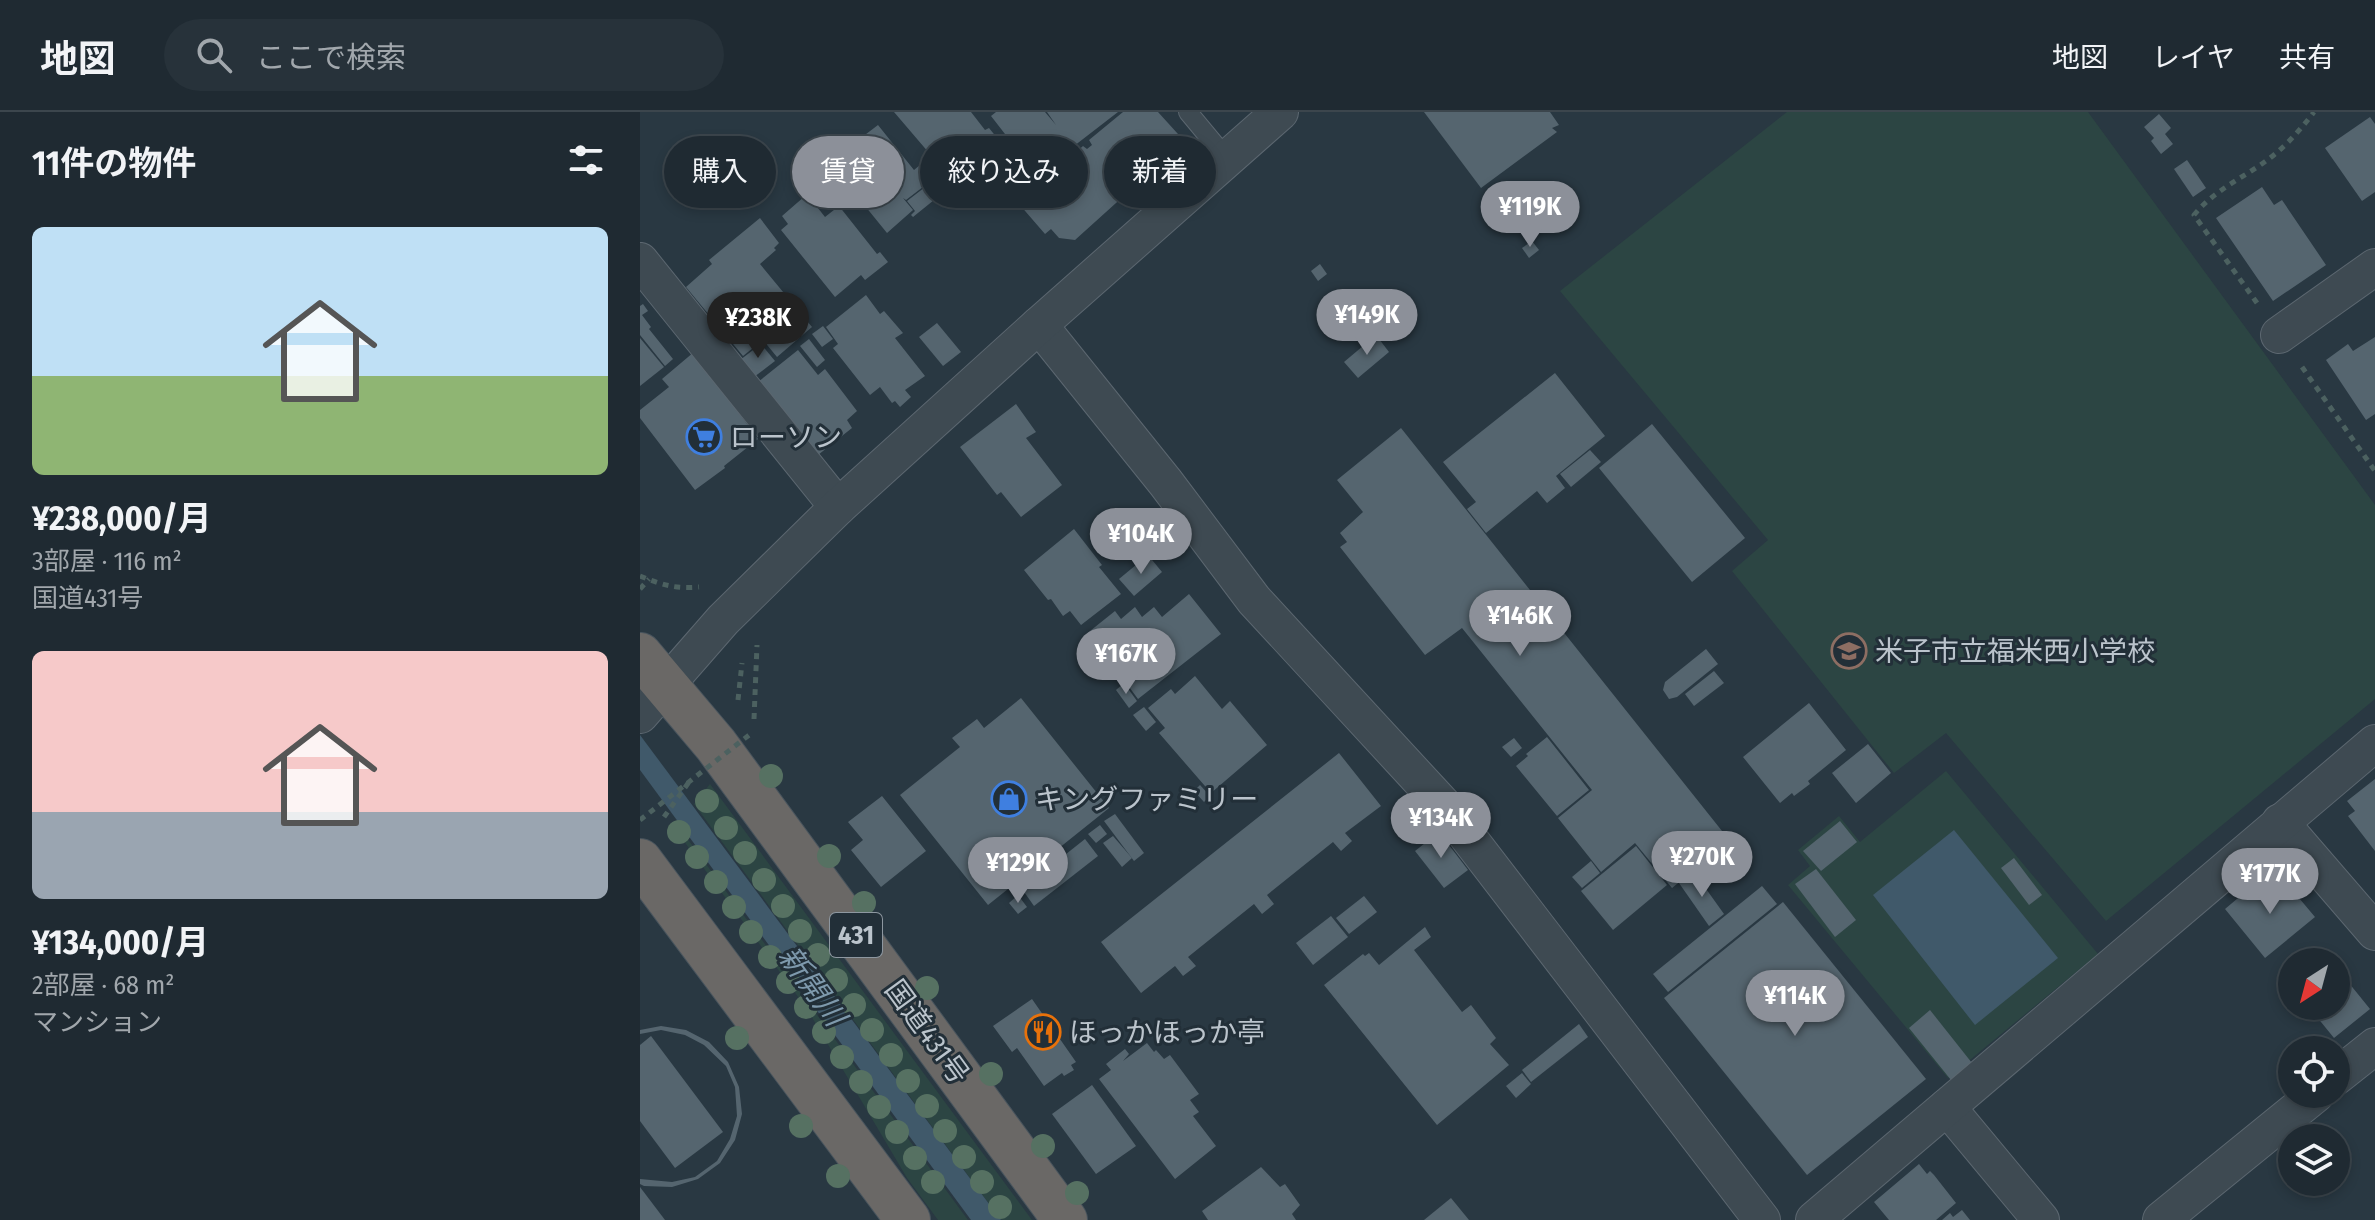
<!DOCTYPE html>
<html lang="ja">
<head>
<meta charset="utf-8">
<style>
  body { margin:0; font-family:"Fira Sans Condensed","Noto Sans JP",sans-serif; background:#27323a; color:#f1f3f6; height:100vh; display:flex; flex-direction:column; font-size:30px; white-space:nowrap }
  * { box-sizing:border-box; margin:0 }
  p { font-size:26px; color:#a1a7ac }
  .icon { flex:none; width:44px; height:44px; fill:none; stroke:currentColor; stroke-width:2; stroke-linecap:round; stroke-linejoin:round }
  .map { position:relative; flex:1; overflow:hidden }
  .details { display:flex; flex-direction:column; background:#1f2a32; width:640px }
  .details>* { flex:none }
  .guide { position:absolute; left:24px; top:24px; width:760px; height:72px; display:flex; gap:16px }
  .needle { width:52px; rotate:216deg }
  .tools { position:absolute; left:1638px; top:836px; display:grid; gap:16px }
  .tools a { display:grid; place-items:center; width:72px; height:72px; border-radius:50%; background:#1f2a32; box-shadow:0 4px 12px #0003,0 0 0 2px #3c464d; font-size:40px }
  .price { position:absolute; translate:-50% -68px; padding:0 18px; border-radius:28px; background:#8c9099; color:#fff; font-size:26px; line-height:52px; filter:drop-shadow(0 2px 4px #0008) }
  .price::after { content:''; position:absolute; left:50%; top:48px; width:24px; height:18px; margin-left:-12px; background:inherit; clip-path:polygon(0 0,100% 0,50% 100%) }
  .price.active { background:#222; color:#fff }
  ul { padding:0; list-style:none }
  li { display:grid; align-content:center; gap:16px; height:424px; padding:0 32px }
  li span { display:grid; place-items:center; height:248px; border-radius:12px; color:#555 }
  li>.icon { margin-inline-start:auto }
  span .icon { width:144px; height:144px; fill:#fffc; stroke-width:1 }
  li b { font-size:34px }
  h2 { display:flex; justify-content:space-between; align-items:center; height:96px; padding:0 32px; font-size:34px }
  .pill { padding:0 28px; border-radius:36px; background:#1f2a32; box-shadow:0 4px 12px #0003,0 0 0 2px #3c464d; font-size:28px; line-height:72px }
  .pill.active { background:#8c9099; color:#fff }
  header { display:flex; align-items:center; gap:48px; box-sizing:border-box; height:112px; padding:0 40px; background:#1f2a32; border-bottom:2px solid #3c464d }
  header strong { font-size:38px }
  nav { display:flex; gap:44px; margin-inline-start:auto; font-size:28px }
  .search { width:560px; height:72px; background:#27323a; display:flex; align-items:center; gap:20px; box-sizing:border-box; padding:0 28px; border-radius:44px; color:#a1a7ac; font-size:30px }
  main { display:flex; flex:1; min-height:0 }
  .map>svg:first-child { display:block }
  .green { fill:#2c4543 }
  .water { fill:#40596a }
  .building { fill:#55656f }
  .lines { fill:none; stroke-linecap:round; stroke-linejoin:round }
  .service-casing { stroke:#5c6770; stroke-width:20 }
  .minor-casing { stroke:#5c6770; stroke-width:38 }
  .trunk-casing { stroke:#48545d; stroke-width:46 }
  .path { stroke:#4c6160; stroke-width:5; stroke-dasharray:6 6; stroke-linecap:butt }
  .service { stroke:#3e4a52; stroke-width:18 }
  .minor { stroke:#3e4a52; stroke-width:36 }
  .trunk { stroke:#6a6866; stroke-width:44 }
  .path-bridge { stroke:#4c6160; stroke-width:5; stroke-dasharray:6 6; stroke-linecap:butt }
  .tree { fill:#567162 }
  .labels { text-anchor:middle; dominant-baseline:central; stroke-width:6; stroke-linejoin:round; paint-order:stroke }
  .shield { fill:#222f38; stroke:#8d97a0; stroke-width:2 }
  .shield-label { font-size:26px; font-weight:bold; fill:#bbc4cc }
  .poi-label { font-size:28px; fill:#bbc4cc; stroke:#222f38; text-anchor:start }
  .street-label { font-size:28px; fill:#bbc4cc; stroke:#222f38 }
  .water-label { font-size:30px; font-style:italic; fill:#7e99ac; stroke:#222f38 }
</style>
</head>
<body>
<header>
<strong>地図</strong>
<div class="search"><svg class="icon" aria-label="search" viewBox="0 0 24 24"><circle cx="10" cy="10" r="6"/><path d="M15 15l6 6"/></svg>ここで検索</div>
<nav><a>地図</a><a>レイヤ</a><a>共有</a></nav>
</header>
<main>
<section class="details">
<h2>11件の物件<svg class="icon" aria-label="filters" viewBox="0 0 24 24"><path d="M4 7h16M4 17h16"/><circle cx="9" cy="7" r="2"/><circle cx="15" cy="17" r="2"/></svg></h2>
<ul>
<li><span style="background:linear-gradient(#bfe0f5 60%,#8fb573 0)"><svg class="icon" aria-label="home" viewBox="0 0 24 24"><path d="M3 11l9-7 9 7M6 9v11h12V9"/></svg></span><div><b>¥238,000/月</b><p>3部屋 · 116 m²</p><p>国道431号</p></div></li>
<li><span style="background:linear-gradient(#f6c9c9 65%,#9aa5b1 0)"><svg class="icon" aria-label="home" viewBox="0 0 24 24"><path d="M3 11l9-7 9 7M6 9v11h12V9"/></svg></span><div><b>¥134,000/月</b><p>2部屋 · 68 m²</p><p>マンション</p></div></li>
</ul>
</section>
<div class="map">
<svg width="1735" height="1108" viewBox="0 0 1735 1108">
  <rect width="100%" height="100%" fill="#293842"/>
  <g class="green">
    <polygon points="1147,0 1448,0 1735,393 1735,587 1466,809 1306,621 1254,661 1092,459 1128,428 920,179"/>
    <polygon points="1306,659 1458,842 1308,966 1148,773 1170,754 1158,738 1199,704 1220,730"/>
    <polygon points="70,672 392,1108 361,1108 54,692"/>
    <polygon points="38,714 328,1108 298,1108 267,1066 167,897 35,717"/>
  </g>
  <g class="water">
    <polygon points="0,623 361,1108 331,1108 0,658"/>
    <polygon points="1314,718 1418,846 1335,913 1233,783"/>
  </g>
  <g class="building">
    <polygon points="254,0 331,0 345,18 349,16 362,32 351,42 343,33 337,37 357,59 342,73 323,50 307,62"/>
    <polygon points="356,0 405,0 416,13 407,0 478,0 434,34 436,37 402,64 399,61 397,63 351,4"/>
    <polygon points="483,0 518,0 538,22 537,36 435,128 419,126 411,117 405,122 361,71 383,52 400,72 443,34 447,37 452,33 449,28"/>
    <polygon points="784,0 910,0 919,13 912,16 917,20 841,76"/>
    <polygon points="1519,2 1531,16 1525,22 1533,32 1521,42 1511,29 1514,26 1504,15"/>
    <polygon points="1730,5 1735,12 1735,80 1722,89 1685,36"/>
    <polygon points="238,13 274,58 280,53 292,68 266,88 263,86 273,98 247,121 195,57 210,44 205,38"/>
    <polygon points="185,23 197,38 183,50 171,35"/>
    <polygon points="1547,48 1566,76 1553,85 1534,57"/>
    <polygon points="178,53 193,72 182,80 167,61"/>
    <polygon points="289,72 299,84 273,105 271,103 275,99 267,89"/>
    <polygon points="1622,75 1634,93 1642,88 1686,153 1633,189 1576,106"/>
    <polygon points="165,84 172,93 174,91 185,105 199,94 237,142 240,140 248,150 225,168 221,163 195,185 141,118 148,112 142,104"/>
    <polygon points="120,106 139,131 134,136 136,138 120,152 172,215 137,245 123,228 103,244 46,175 72,152 69,148"/>
    <polygon points="892,129 899,138 889,146 882,136"/>
    <polygon points="680,152 687,162 678,169 671,159"/>
    <polygon points="226,183 240,202 244,199 263,221 255,226 285,264 265,278 271,285 260,295 255,289 252,291 240,275 230,283 193,236 198,232 186,215"/>
    <polygon points="3,192 8,199 2,203 11,215 9,217 33,247 25,254 0,223 0,194"/>
    <polygon points="297,211 321,240 303,254 279,225"/>
    <polygon points="183,214 193,227 182,235 172,222"/>
    <polygon points="736,223 749,240 718,266 704,250"/>
    <polygon points="1735,225 1735,302 1726,308 1686,248 1708,232 1713,239"/>
    <polygon points="0,226 24,255 0,274"/>
    <polygon points="169,227 185,248 177,255 160,234"/>
    <polygon points="121,232 135,249 114,265 100,248"/>
    <polygon points="158,238 178,263 185,257 217,299 207,308 212,316 178,343 118,270"/>
    <polygon points="54,240 118,327 84,354 85,356 55,378 0,306 0,298 29,275 22,267"/>
    <polygon points="915,261 965,324 916,364 925,376 907,391 897,379 846,421 827,397 836,390 803,350"/>
    <polygon points="376,292 396,320 386,326 422,373 381,405 361,380 357,383 320,335"/>
    <polygon points="1012,312 1105,426 1052,470 959,356"/>
    <polygon points="761,316 1090,729 1032,776 995,731 961,760 918,706 952,678 822,516 785,543 700,435 707,430 700,421 723,400 697,368"/>
    <polygon points="950,338 961,350 931,375 920,362"/>
    <polygon points="434,417 462,453 459,455 481,482 441,513 430,499 423,504 411,487 408,488 384,458"/>
    <polygon points="508,443 522,460 494,484 479,467"/>
    <polygon points="549,482 581,522 498,587 475,556 469,560 448,533 451,530 445,523 475,499 481,507 495,495 502,505 514,495 522,505"/>
    <polygon points="1066,537 1078,552 1037,585 1029,587 1023,578 1025,570"/>
    <polygon points="1074,559 1084,571 1054,594 1045,582"/>
    <polygon points="555,564 582,597 590,589 627,633 571,681 519,621 525,616 508,596 531,577 535,582"/>
    <polygon points="484,571 497,589 489,596 476,578"/>
    <polygon points="381,586 469,696 348,793 260,683 320,635 312,626 337,607 344,616"/>
    <polygon points="1169,591 1206,638 1168,669 1170,672 1154,684 1152,681 1140,691 1103,645"/>
    <polygon points="504,595 516,610 506,619 493,603"/>
    <polygon points="907,625 949,678 917,704 876,654 888,644 886,642"/>
    <polygon points="874,626 882,636 871,645 862,635"/>
    <polygon points="1228,632 1251,661 1216,691 1192,661"/>
    <polygon points="699,641 741,694 705,721 712,729 701,739 693,730 627,783 634,792 622,802 614,792 548,845 556,854 543,864 535,854 501,881 461,830"/>
    <polygon points="1735,667 1735,739 1708,704 1715,699 1707,689"/>
    <polygon points="560,673 570,684 564,690 554,679"/>
    <polygon points="242,684 286,739 241,775 211,738 223,728 208,710"/>
    <polygon points="475,702 504,741 494,749 464,709"/>
    <polygon points="1200,709 1217,730 1181,759 1163,739"/>
    <polygon points="460,713 467,722 456,731 448,722"/>
    <polygon points="799,720 828,758 804,776 775,739"/>
    <polygon points="473,724 492,746 482,755 463,731"/>
    <polygon points="445,727 458,744 394,794 382,777"/>
    <polygon points="996,734 1027,773 973,818 941,779"/>
    <polygon points="1374,746 1402,783 1389,793 1361,756"/>
    <polygon points="951,749 960,761 942,776 932,765"/>
    <polygon points="1176,757 1216,808 1195,825 1155,772"/>
    <polygon points="1054,760 1084,802 1069,814 1039,771"/>
    <polygon points="1643,767 1675,805 1625,846 1585,797 1617,770 1626,782"/>
    <polygon points="1122,774 1137,792 1028,880 1013,862"/>
    <polygon points="378,783 387,795 378,802 369,791"/>
    <polygon points="724,784 737,800 709,822 696,806"/>
    <polygon points="1143,790 1286,967 1167,1063 1024,886"/>
    <polygon points="691,804 708,825 673,853 656,831"/>
    <polygon points="785,815 791,825 774,838 822,900 831,893 856,926 850,932 869,953 797,1013 684,873 723,842 725,844 729,841 739,853"/>
    <polygon points="1685,842 1692,850 1676,850"/>
    <polygon points="1696,855 1730,897 1694,926 1668,894 1696,894"/>
    <polygon points="392,887 436,950 431,953 434,958 424,964 422,961 404,974 377,936 372,940 353,914"/>
    <polygon points="1290,898 1332,951 1311,968 1269,916"/>
    <polygon points="939,912 948,925 891,970 882,958"/>
    <polygon points="21,914 46,918 69,930 88,950 99,975 102,1002 95,1028 80,1051 58,1067 32,1075 4,1074 0,1072 0,1067 32,1070 55,1065 77,1049 90,1027 97,1004 95,975 86,954 64,933 45,923 21,918 0,922 0,918"/>
    <polygon points="11,924 83,1020 35,1056 0,1009 0,933"/>
    <polygon points="507,931 514,940 516,938 524,947 530,943 559,982 550,988 559,1000 553,1004 576,1034 535,1067 459,967 471,958 466,952 485,937 489,942 483,949"/>
    <polygon points="882,961 891,972 876,986 866,974"/>
    <polygon points="452,973 496,1034 456,1062 412,1002"/>
    <polygon points="1279,1052 1287,1062 1290,1059 1294,1063 1316,1091 1296,1108 1249,1108 1234,1090"/>
    <polygon points="621,1055 640,1075 645,1072 660,1093 652,1102 656,1108 568,1108 562,1099"/>
    <polygon points="0,1075 25,1108 0,1108"/>
    <polygon points="811,1086 829,1108 784,1108"/>
    <polygon points="1322,1098 1330,1108 1302,1108 1310,1101 1313,1105"/>
  </g>
  <g class="lines">
    <defs>
      <polyline id="service" points="548,0 587,47"/>
      <g id="minor">
        <polyline points="0,149 198,395"/>
        <polyline points="399,213 526,371 614,488 805,695 1122,1108"/>
        <polyline points="1639,223 1735,155"/>
        <polyline points="0,603 83,508 198,395 399,213 640,0"/>
        <polyline points="1640,710 1735,820"/>
        <polyline points="1696,965 1735,934"/>
        <polyline points="1307,995 1401,1108"/>
        <polyline points="1174,1108 1735,631"/>
        <polyline points="1521,1108 1676,982"/>
      </g>
      <g id="trunk">
        <polyline points="0,543 76,633 425,1108"/>
        <polyline points="0,749 268,1108"/>
      </g>
    </defs>
    <use href="#service" class="service-casing"/>
    <use href="#minor" class="minor-casing"/>
    <use href="#trunk" class="trunk-casing"/>
    <g class="path">
      <path d="M1617,191L1554,103C1574,78 1605,65 1630,46C1647,33 1661,17 1674,0"/>
      <polyline points="1662,255 1735,359"/>
      <path d="M0,464C23,473 34,477 59,475"/>
      <polyline points="0,477 9,467"/>
      <polyline points="98,588 102,551"/>
      <polyline points="114,607 117,533"/>
      <polyline points="24,705 49,670"/>
    </g>
    <use href="#service" class="service"/>
    <use href="#minor" class="minor"/>
    <use href="#trunk" class="trunk"/>
    <polyline class="path-bridge" points="0,708 113,620"/>
  </g>
  <g class="tree">
    <circle cx="131" cy="664" r="12"/>
    <circle cx="67" cy="689" r="12"/>
    <circle cx="86" cy="716" r="12"/>
    <circle cx="39" cy="720" r="12"/>
    <circle cx="105" cy="741" r="12"/>
    <circle cx="189" cy="744" r="12"/>
    <circle cx="57" cy="745" r="12"/>
    <circle cx="124" cy="768" r="12"/>
    <circle cx="76" cy="770" r="12"/>
    <circle cx="224" cy="791" r="12"/>
    <circle cx="143" cy="794" r="12"/>
    <circle cx="94" cy="795" r="12"/>
    <circle cx="160" cy="819" r="12"/>
    <circle cx="111" cy="820" r="12"/>
    <circle cx="178" cy="843" r="12"/>
    <circle cx="130" cy="845" r="12"/>
    <circle cx="196" cy="868" r="12"/>
    <circle cx="148" cy="870" r="12"/>
    <circle cx="287" cy="876" r="12"/>
    <circle cx="214" cy="893" r="12"/>
    <circle cx="166" cy="895" r="12"/>
    <circle cx="232" cy="918" r="12"/>
    <circle cx="184" cy="920" r="12"/>
    <circle cx="97" cy="926" r="12"/>
    <circle cx="251" cy="943" r="12"/>
    <circle cx="202" cy="945" r="12"/>
    <circle cx="351" cy="962" r="12"/>
    <circle cx="268" cy="969" r="12"/>
    <circle cx="221" cy="970" r="12"/>
    <circle cx="287" cy="994" r="12"/>
    <circle cx="239" cy="995" r="12"/>
    <circle cx="161" cy="1014" r="12"/>
    <circle cx="305" cy="1019" r="12"/>
    <circle cx="257" cy="1020" r="12"/>
    <circle cx="403" cy="1034" r="12"/>
    <circle cx="324" cy="1045" r="12"/>
    <circle cx="275" cy="1046" r="12"/>
    <circle cx="198" cy="1064" r="12"/>
    <circle cx="293" cy="1070" r="12"/>
    <circle cx="342" cy="1070" r="12"/>
    <circle cx="437" cy="1081" r="12"/>
    <circle cx="360" cy="1095" r="12"/>
  </g>
  <defs>
    <symbol id="supermarket-ring" viewBox="-11 -11 22 22"><circle r="9.5" fill="#222f38" stroke="#3f7fe0" stroke-width="1.5"/><path d="M-6-5.5h2.5l.6 2H6L4.5 2H-2.5L-4.4-4H-6ZM-1.5 3.2a1.3 1.3 0 1 0 .1 0ZM3 3.2a1.3 1.3 0 1 0 .1 0Z" fill="#3f7fe0"/></symbol>
    <symbol id="school-ring" viewBox="-11 -11 22 22"><circle r="9.5" fill="#222f38" stroke="#8d6e63" stroke-width="1.5"/><path d="M0-5L7-2L0 1L-7-2ZM-4 1L0 2.5L4 1V4Q0 6-4 4Z" fill="#8d6e63"/></symbol>
    <symbol id="shop-ring" viewBox="-11 -11 22 22"><circle r="9.5" fill="#222f38" stroke="#3f7fe0" stroke-width="1.5"/><path d="M-5-2.5h2.3a2.7 3.5 0 0 1 5.4 0H5L5.5 6h-11ZM-1.5-2.5h3a1.5 2.3 0 0 0-3 0Z" fill="#3f7fe0"/></symbol>
    <symbol id="restaurant-ring" viewBox="-11 -11 22 22"><circle r="9.5" fill="#222f38" stroke="#e8710a" stroke-width="1.5"/><path d="M-5-6h1v4h1v-4h1v4h1v-4h1v5L-1.5 .5V6h-2V.5L-5-1ZM5-6V6H3V1.5H1.5Q1.5-4 5-6Z" fill="#e8710a"/></symbol>
  </defs>
  <g fill-rule="evenodd">
    <use href="#supermarket-ring" x="44" y="305" width="40" height="40"/>
    <use href="#school-ring" x="1189" y="519" width="40" height="40"/>
    <use href="#shop-ring" x="349" y="667" width="40" height="40"/>
    <use href="#restaurant-ring" x="383" y="900" width="40" height="40"/>
  </g>
  <g class="labels">
    <rect class="shield" x="190" y="801" width="52" height="44" rx="6"/>
    <g class="shield-label">
      <text x="216" y="823">431</text>
    </g>
    <g class="poi-label">
      <text x="90" y="325">ローソン</text>
      <text x="1235" y="539">米子市立福米西小学校</text>
      <text x="395" y="687">キングファミリー</text>
      <text x="429" y="920">ほっかほっか亭</text>
    </g>
    <g class="street-label">
      <text transform="translate(287 920) rotate(54)">国道431号</text>
    </g>
    <g class="water-label">
      <text transform="translate(172 874) rotate(54)">新開川</text>
    </g>
  </g>
</svg>
<div class="tools">
<a><svg class="needle" viewBox="-14 -14 28 28"><path d="M0-13l5 13h-10z" fill="#e53935"/><path d="M0 13l5-13h-10z" fill="#a1a7ac"/></svg></a>
<a><svg class="icon" aria-label="locate" viewBox="0 0 24 24"><circle cx="12" cy="12" r="6"/><path d="M12 2v4M12 18v4M2 12h4M18 12h4"/></svg></a>
<a><svg class="icon" aria-label="layers" viewBox="0 0 24 24"><path d="M12 4l9 5-9 5-9-5zM3 14l9 5 9-5"/></svg></a>
</div>
<b class="price" style="left:890px;top:137px">¥119K</b>
<b class="price" style="left:727px;top:245px">¥149K</b>
<b class="price active" style="left:118px;top:248px">¥238K</b>
<b class="price" style="left:501px;top:464px">¥104K</b>
<b class="price" style="left:880px;top:546px">¥146K</b>
<b class="price" style="left:486px;top:584px">¥167K</b>
<b class="price" style="left:801px;top:748px">¥134K</b>
<b class="price" style="left:1062px;top:787px">¥270K</b>
<b class="price" style="left:378px;top:793px">¥129K</b>
<b class="price" style="left:1630px;top:804px">¥177K</b>
<b class="price" style="left:1155px;top:926px">¥114K</b>
<div class="guide">
<a class="pill">購入</a>
<a class="pill active">賃貸</a>
<a class="pill">絞り込み</a>
<a class="pill">新着</a>
</div>
</div>
</main>
</body>
</html>
